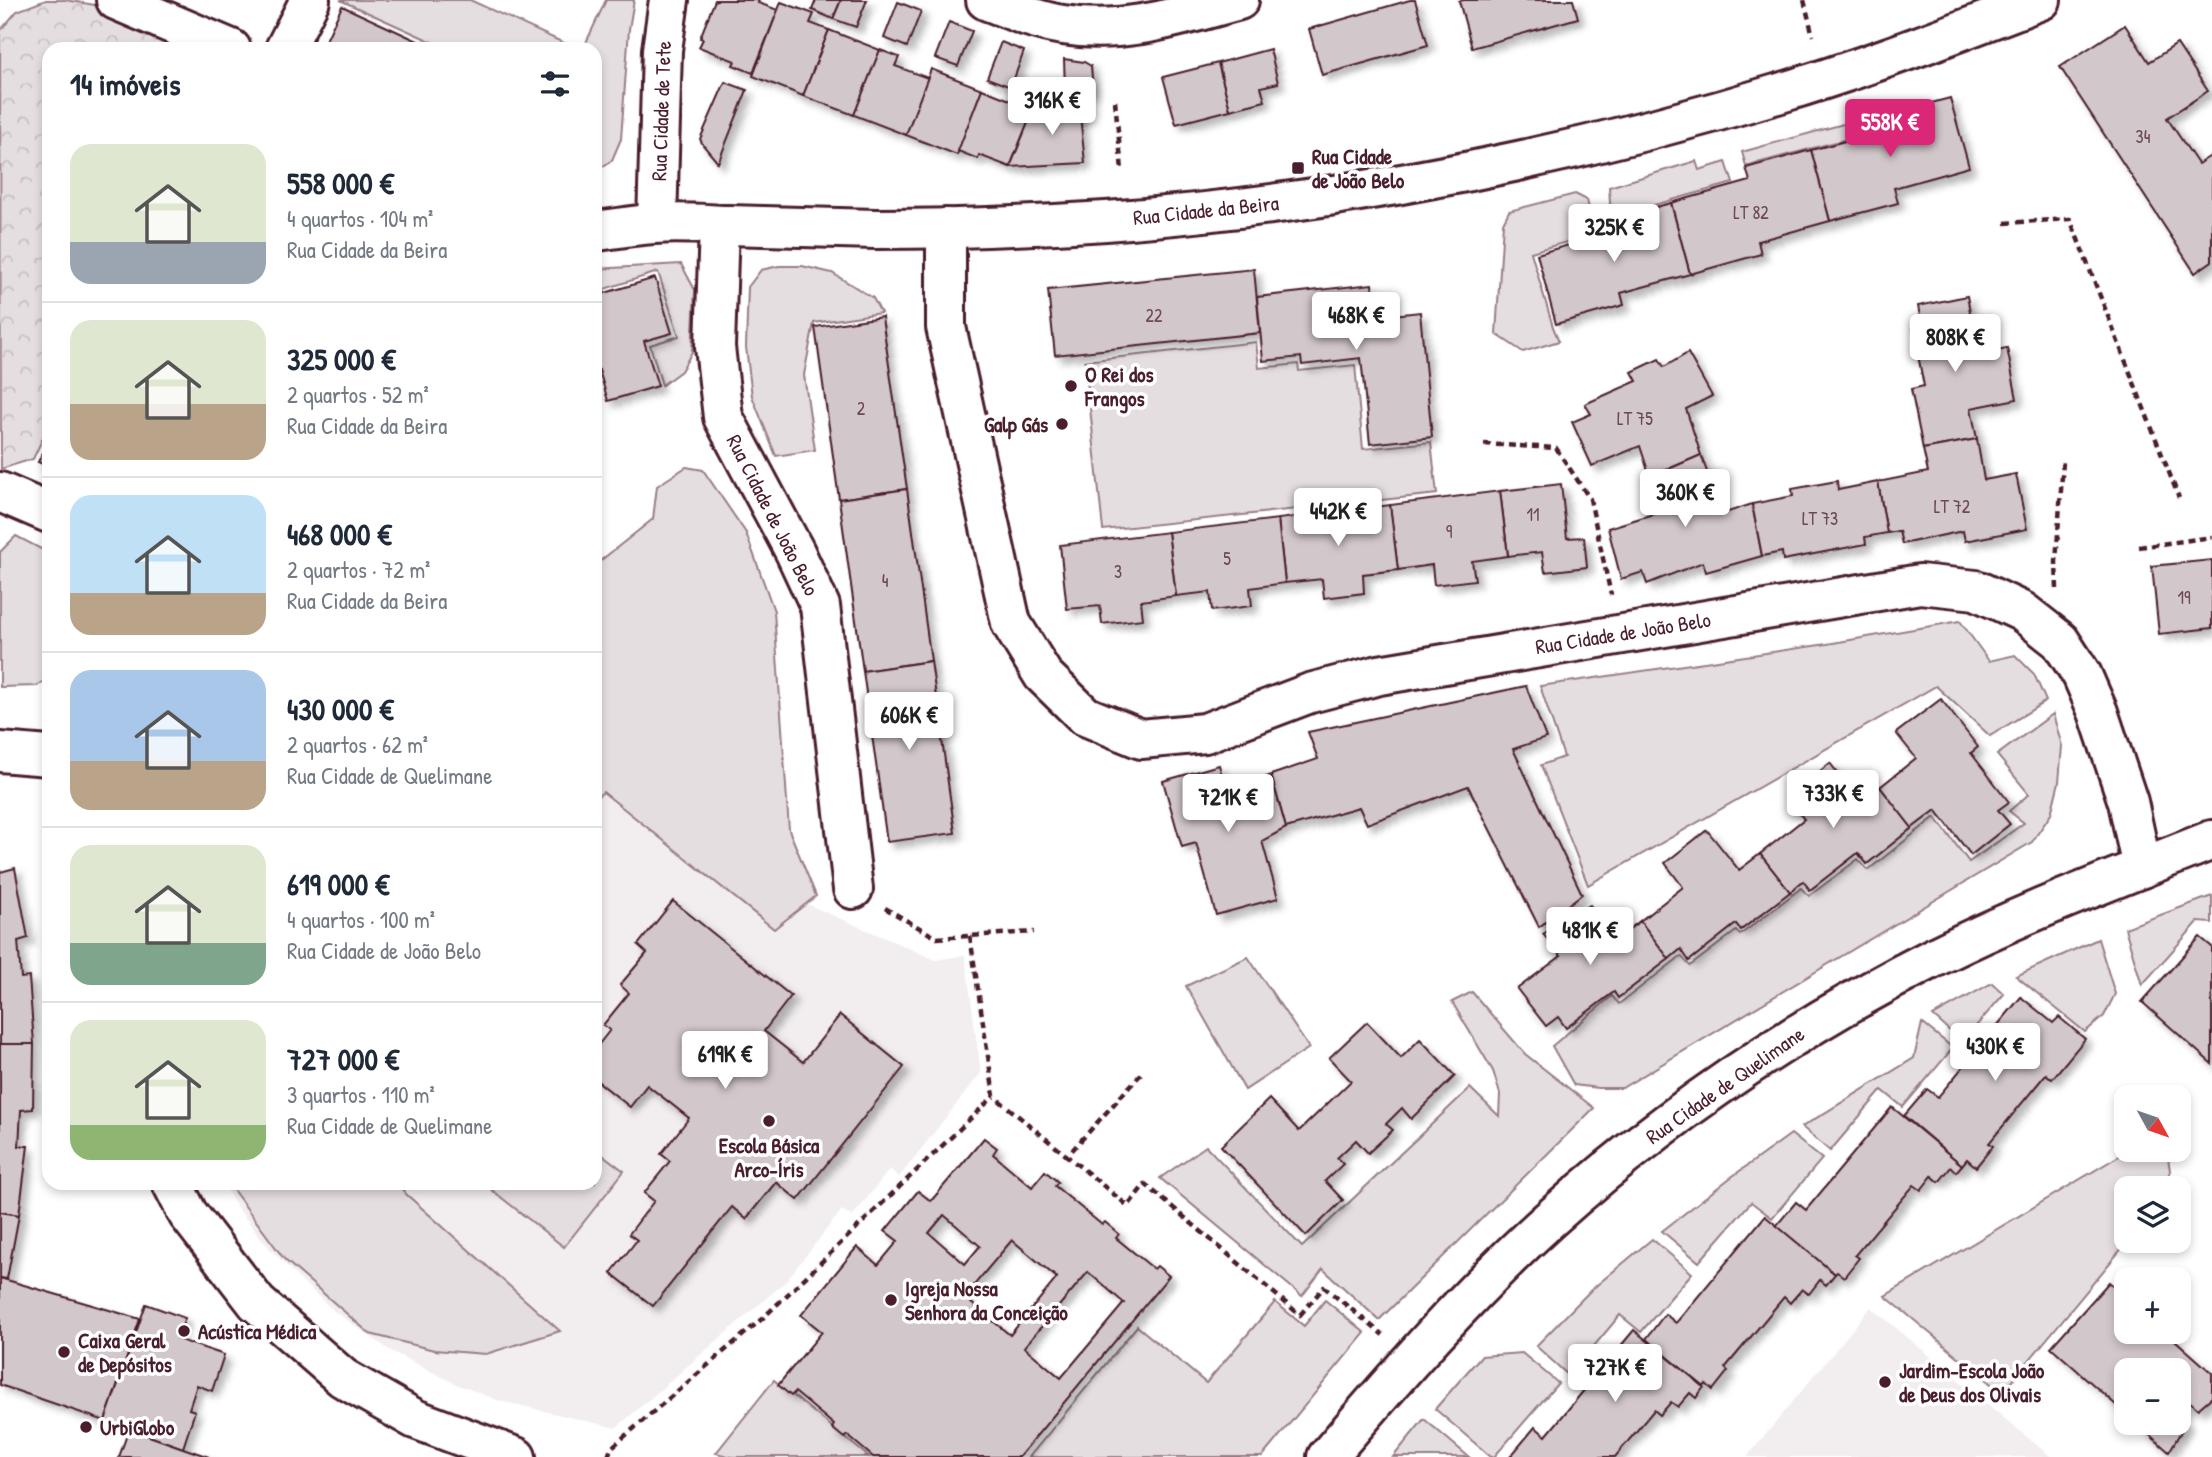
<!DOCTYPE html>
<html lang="pt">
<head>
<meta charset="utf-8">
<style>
  body { margin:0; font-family:"Patrick Hand",sans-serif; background:#f6f6f7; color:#1f2937; height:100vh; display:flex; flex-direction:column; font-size:26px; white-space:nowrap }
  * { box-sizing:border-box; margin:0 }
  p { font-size:23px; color:#747a83 }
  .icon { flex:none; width:38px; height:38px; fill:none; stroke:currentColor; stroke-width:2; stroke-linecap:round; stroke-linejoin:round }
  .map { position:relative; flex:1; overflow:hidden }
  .sheet { position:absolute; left:42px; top:42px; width:560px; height:1148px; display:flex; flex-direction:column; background:#fff; border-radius:21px; box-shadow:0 4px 10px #0003 }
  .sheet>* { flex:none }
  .needle { width:46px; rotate:130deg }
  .fabs { position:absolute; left:2114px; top:1085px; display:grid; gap:14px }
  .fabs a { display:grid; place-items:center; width:77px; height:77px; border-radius:14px; background:#fff; box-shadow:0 4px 10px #0003; font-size:35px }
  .price { position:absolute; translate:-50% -60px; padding:0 16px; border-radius:7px; background:#fff; color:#222; font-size:23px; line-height:46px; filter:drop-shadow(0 2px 4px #0008) }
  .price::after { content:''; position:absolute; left:50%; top:42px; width:21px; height:16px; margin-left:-10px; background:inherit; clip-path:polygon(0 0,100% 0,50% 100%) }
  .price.current { background:#db2777; color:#fff }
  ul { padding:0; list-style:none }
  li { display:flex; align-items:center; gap:21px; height:175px; padding:0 28px }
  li+li { border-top:2px solid #e0e1e3 }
  li span { display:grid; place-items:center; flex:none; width:196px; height:140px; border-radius:21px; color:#555 }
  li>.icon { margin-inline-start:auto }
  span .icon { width:84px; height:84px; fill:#fffc; stroke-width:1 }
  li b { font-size:30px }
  h2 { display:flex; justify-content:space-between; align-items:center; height:84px; padding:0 28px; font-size:30px }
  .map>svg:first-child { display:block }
  .built { fill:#f2eeef }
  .green { fill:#e5dee0; stroke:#987e86; stroke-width:2 }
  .park { fill:url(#park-crowns); stroke:#987e86; stroke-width:2 }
  .building { fill:#d2c7cb; stroke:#4a1f2b; stroke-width:2; fill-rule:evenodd; filter:url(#shadow) }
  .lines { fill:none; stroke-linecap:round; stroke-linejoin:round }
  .minor-casing { stroke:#4a1f2b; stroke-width:44 }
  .path { stroke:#4a1f2b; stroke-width:4.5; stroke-dasharray:7 5; stroke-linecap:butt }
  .minor { stroke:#fff; stroke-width:38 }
  .poi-dot { fill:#4a1f2b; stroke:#fff; stroke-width:2.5 }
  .labels { text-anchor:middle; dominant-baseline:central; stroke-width:7; stroke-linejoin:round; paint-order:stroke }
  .number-label { font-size:18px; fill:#6c4953 }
  .street-label { font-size:21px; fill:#4a1f2b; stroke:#fff }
  .poi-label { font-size:21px; font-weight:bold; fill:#4a1f2b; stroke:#fff; text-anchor:start }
</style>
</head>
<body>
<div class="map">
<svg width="2212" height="1457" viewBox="0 0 2212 1457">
  <defs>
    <pattern id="park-crowns" width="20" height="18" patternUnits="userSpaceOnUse" patternTransform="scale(1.75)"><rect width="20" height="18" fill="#e5dee0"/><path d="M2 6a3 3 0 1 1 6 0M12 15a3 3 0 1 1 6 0" fill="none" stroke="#c6bec0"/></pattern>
    <filter id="shadow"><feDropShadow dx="6" dy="6" stdDeviation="3.5" flood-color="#0004"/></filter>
  </defs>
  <rect width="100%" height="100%" fill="#fff"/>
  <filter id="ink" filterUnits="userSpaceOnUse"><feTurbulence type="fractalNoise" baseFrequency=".0143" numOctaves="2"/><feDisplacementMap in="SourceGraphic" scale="14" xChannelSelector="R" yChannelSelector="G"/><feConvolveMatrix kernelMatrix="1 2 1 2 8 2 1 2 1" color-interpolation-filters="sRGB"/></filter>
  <g filter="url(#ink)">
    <g class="built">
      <polygon points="595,744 803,874 807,904 936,960 965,955 981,1073 899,1177 890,1169 852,1217 842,1210 785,1282 616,1428 497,1400 456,1384 391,1351 334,1311 297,1277 265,1243 239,1210 222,1183 595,1183"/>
      <polygon points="1871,1307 2051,1457 1747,1457"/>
    </g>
    <g class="green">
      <polygon points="340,0 470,0 577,49 448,49"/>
      <polygon points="606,0 634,0 629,29 621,139 612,160 595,172 595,49 583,49"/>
      <polygon points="1865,118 1869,133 1746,166 1742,152"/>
      <polygon points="1696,161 1699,170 1726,162 1733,183 1611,217 1609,187"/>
      <polygon points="1575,194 1587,200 1595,234 1531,252 1553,327 1559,341 1523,352 1496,334 1503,223 1509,211"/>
      <polygon points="681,264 695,290 692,352 681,371 662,385 650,345 679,336 658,272 595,292 595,269"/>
      <polygon points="779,266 802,266 832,273 873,298 881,313 814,323 804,375 815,450 776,456 752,396 746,347 748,287 761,270"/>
      <polygon points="1256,342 1259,368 1298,364 1299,371 1355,365 1363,449 1431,442 1437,494 1103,530 1085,361"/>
      <polygon points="686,467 703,470 746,533 774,611 789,830 816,896 774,929 603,792 595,799 595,565 653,519 657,486"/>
      <polygon points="16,536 49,553 49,678 37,686 0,687 0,552"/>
      <polygon points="1960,621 1989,661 2015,655 2034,674 2046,701 1990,736 1936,686 1588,885 1541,765 1564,757 1540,686 1827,644"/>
      <polygon points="2053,714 2062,746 2059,782 2051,814 2032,842 1622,1088 1598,1088 1574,1085 1552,1046 1612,996 1619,1004 1681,956 1690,966 1736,931 1740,935 1801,888 1809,896 1858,859 1868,870 1935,817 1969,862 2024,823 2009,811 2029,794 1997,755"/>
      <polygon points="2212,896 2212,923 2198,922 2142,985 2125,928"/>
      <polygon points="2098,939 2115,994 2104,1016 2085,1032 2016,976"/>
      <polygon points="1248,957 1309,1048 1245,1090 1186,986"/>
      <polygon points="1992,983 2004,994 1962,1042 1933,1016"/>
      <polygon points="1472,992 1525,1054 1594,1108 1379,1320 1323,1269 1302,1296 1160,1178 1206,1146 1302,1247 1470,1088 1499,1116 1500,1094 1493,1071 1452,1002"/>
      <polygon points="1922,1023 1953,1048 1903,1107 1882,1090 1830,1151 1802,1127 1914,1058"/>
      <polygon points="1791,1134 1822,1159 1772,1218 1751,1202 1699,1262 1662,1231 1730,1178"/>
      <polygon points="595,1149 624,1171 564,1247 483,1183 595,1183"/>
      <polygon points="2129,1150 2167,1150 2170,1171 2164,1188 2126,1188 2126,1241 2128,1241 2002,1393 1885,1296"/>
      <polygon points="228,1183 397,1183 406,1194 560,1331 486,1354 434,1350 370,1334 285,1260"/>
      <polygon points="1652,1239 1692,1273 1641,1332 1620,1315 1569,1376 1536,1346 1591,1290"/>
      <polygon points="1325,1300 1365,1333 1262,1457 1029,1457 1137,1326 1206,1383 1275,1302 1304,1326"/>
      <polygon points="1522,1353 1558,1383 1494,1457 1491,1457 1435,1409 1481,1356"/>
      <polygon points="774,1380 869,1457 732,1457 716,1453"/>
      <polygon points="1424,1419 1469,1457 1393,1457"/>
    </g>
    <polygon class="park" points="46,0 65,0 107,7 194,49 49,49 49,425 33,459 1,469 0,31 17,11"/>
    <g class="building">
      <polygon points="715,0 759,0 758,3 778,10 753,73 733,65 735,61 699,47 703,39 700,38"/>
      <polygon points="816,0 841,0 833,19 812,10"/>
      <polygon points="841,0 867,0 856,27 833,19"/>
      <polygon points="1410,0 1415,0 1428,45 1322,75 1309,29"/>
      <polygon points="1464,0 1573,0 1578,18 1472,48 1459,1"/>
      <polygon points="781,2 814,14 810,23 829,30 803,96 753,76"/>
      <polygon points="898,2 921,11 907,47 884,38"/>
      <polygon points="342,6 435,49 322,49"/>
      <polygon points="949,22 972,31 958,66 935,58"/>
      <polygon points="2125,25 2149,62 2177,44 2208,91 2167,118 2198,164 2212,155 2212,261 2195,273 2060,67"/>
      <polygon points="829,30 880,50 854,115 803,96"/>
      <polygon points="1001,42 1024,51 1011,87 987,78"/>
      <polygon points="1270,49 1278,83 1261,87 1265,101 1230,110 1218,63"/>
      <polygon points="880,50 899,57 895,66 928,78 906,135 854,115"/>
      <polygon points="1064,59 1084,62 1091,66 1093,90 1065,89"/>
      <polygon points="1218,63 1230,110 1176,124 1163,77"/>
      <polygon points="931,69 982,89 957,155 906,135"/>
      <polygon points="725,82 747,90 718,163 703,145 700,139"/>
      <polygon points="982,89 1033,109 1010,167 979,155 978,159 958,151"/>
      <polygon points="1950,98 1969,167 1894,188 1898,203 1830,221 1811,150 1887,130 1883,116"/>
      <polygon points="1036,103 1079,105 1085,163 1010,167"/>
      <polygon points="1811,150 1830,221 1758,241 1761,254 1690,274 1671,203 1750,181 1746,168"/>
      <polygon points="1671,203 1690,274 1621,293 1624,305 1556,324 1537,254 1615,232 1611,219"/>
      <polygon points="1254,269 1260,333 1055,355 1048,290"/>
      <polygon points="655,278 672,333 644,341 658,386 608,401 599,370 595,371 595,308 599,307 595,296"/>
      <polygon points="1372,284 1375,317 1420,312 1432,437 1370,444 1361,358 1302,365 1301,357 1263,361 1257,297"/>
      <polygon points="1967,296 1978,354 2007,348 2017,399 1971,408 1977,439 1923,449 1911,389 1924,386 1913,329 1922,327 1918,306"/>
      <polygon points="882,317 907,489 839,499 815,327"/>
      <polygon points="1688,353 1712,396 1686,409 1701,455 1650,477 1640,446 1592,466 1572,422 1591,414 1585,404 1637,381 1632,372 1659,359 1664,367"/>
      <polygon points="1977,439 1984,480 2016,474 2027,529 1965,541 1963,531 1902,544 1899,531 1887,533 1878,482 1928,472 1923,449"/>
      <polygon points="49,440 49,467 38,462"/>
      <polygon points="1701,455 1722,514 1752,504 1762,556 1706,572 1703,562 1647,584 1643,572 1621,579 1608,528 1663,511 1650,477"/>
      <polygon points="1837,481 1838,490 1878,482 1887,533 1865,537 1866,544 1783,560 1782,552 1762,556 1752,504 1793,496 1792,489"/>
      <polygon points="1561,484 1567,538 1584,537 1587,567 1545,572 1542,552 1508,556 1500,491"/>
      <polygon points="907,489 931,661 863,671 839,499"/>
      <polygon points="1500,491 1508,556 1472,561 1475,580 1434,585 1432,565 1398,570 1390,505"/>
      <polygon points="1390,505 1398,570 1363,574 1364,593 1324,598 1322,579 1285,583 1278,519"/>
      <polygon points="1278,519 1285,583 1250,588 1252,606 1212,611 1210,592 1176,596 1168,532"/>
      <polygon points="1168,532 1176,596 1141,601 1143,619 1102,624 1100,606 1067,609 1060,545"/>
      <polygon points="2212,560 2212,628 2159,634 2152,566"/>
      <polygon points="931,661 955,833 887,842 863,671"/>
      <polygon points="1526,686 1546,738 1513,749 1582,894 1539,927 1468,786 1367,824 1359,807 1286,828 1271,775 1318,759 1308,732"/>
      <polygon points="1941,699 1978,747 1971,753 2009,802 1998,810 2010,824 1971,855 1936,810 1912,828 1880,787 1916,758 1896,733"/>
      <polygon points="1830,763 1860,802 1880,787 1912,828 1867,864 1858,853 1810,890 1803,881 1790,892 1760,854 1804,819 1787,798"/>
      <polygon points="1219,765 1227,793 1271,775 1286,828 1262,841 1278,898 1216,915 1196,843 1182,847 1163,781"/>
      <polygon points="1707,830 1739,870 1760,854 1790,892 1741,930 1736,924 1689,961 1681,949 1669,959 1640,921 1683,887 1665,863"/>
      <polygon points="15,868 28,938 18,941 21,978 29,977 34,1044 0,1044 0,872"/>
      <polygon points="673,901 791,996 764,1031 803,1062 840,1015 904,1067 798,1200 776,1182 746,1219 732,1207 653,1306 611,1273 637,1240 629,1234 654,1201 644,1193 670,1161 661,1154 689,1118 647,1085 630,1107 595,1079 595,1049 610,1030 603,1025 629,993 620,985 647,953 638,945"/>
      <polygon points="1590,905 1616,939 1640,921 1669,959 1618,998 1614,992 1566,1028 1558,1017 1546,1026 1517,989 1561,956 1543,934"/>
      <polygon points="2200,937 2212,947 2212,1064 2142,1002"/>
      <polygon points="2021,997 2053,1023 2059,1017 2085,1039 2052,1079 2046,1074 1989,1143 1993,1146 1976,1167 1967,1159 1962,1165 1904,1116 1927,1089 1938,1097"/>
      <polygon points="1367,1022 1401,1058 1420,1039 1455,1076 1411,1119 1402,1108 1386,1124 1393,1130 1368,1153 1356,1140 1337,1158 1343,1164 1325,1181 1343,1200 1306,1236 1221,1146 1269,1099 1299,1131 1351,1081 1329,1058"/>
      <polygon points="0,1044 34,1044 33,1109 21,1110 19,1146 28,1146 19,1215 0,1212"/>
      <polygon points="1892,1107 1962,1165 1956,1172 1951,1167 1939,1182 1932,1176 1921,1190 1914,1185 1855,1255 1859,1258 1844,1277 1837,1272 1835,1274 1776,1226 1796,1202 1806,1210"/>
      <path d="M984,1138L997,1148L993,1154L1032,1187L1045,1171L1058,1182L1055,1186L1102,1225L1105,1222L1119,1234L1116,1238L1154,1269L1157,1266L1169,1276L1019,1457H873L847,1435L844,1438L832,1428L834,1425L795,1392L791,1396L778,1385L822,1332L801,1315L857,1247L878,1265L898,1241L885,1231L918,1191L931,1201ZM944,1215L980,1246L965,1264L929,1233ZM1012,1240L1057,1278L1010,1335L964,1297ZM1088,1272L1124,1303L1061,1378L1024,1347Z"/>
      <polygon points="0,1212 19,1215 7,1279 0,1278"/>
      <polygon points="1765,1216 1835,1274 1826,1285 1820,1280 1809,1294 1802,1289 1790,1303 1784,1297 1725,1368 1728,1371 1713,1390 1706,1384 1704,1387 1646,1339 1665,1314 1676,1323"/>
      <polygon points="0,1278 140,1319 105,1421 0,1385"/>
      <polygon points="2109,1282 2126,1297 2126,1332 2166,1332 2212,1373 2212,1397 2198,1409 2190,1402 2179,1414 2179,1370 2126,1370 2126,1414 2051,1347"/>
      <polygon points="146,1304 185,1318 177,1339 224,1355 212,1391 197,1385 189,1409 195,1411 183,1448 105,1421"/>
      <polygon points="1634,1330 1704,1387 1696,1398 1690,1393 1678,1407 1671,1402 1660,1415 1654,1410 1615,1457 1510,1457 1535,1427 1546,1436"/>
      <polygon points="2179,1416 2186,1423 2169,1452 2136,1423 2179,1423"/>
      <polygon points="129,1429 183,1448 209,1457 119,1457"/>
    </g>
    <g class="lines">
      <defs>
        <g id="minor">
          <polyline points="116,0 231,49"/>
          <path d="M986,0C1011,10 1036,21 1063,25C1124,35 1181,16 1239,0"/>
          <polyline points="285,49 310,0"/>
          <polyline points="657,223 662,50 669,0"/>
          <polyline points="719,225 715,347 723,417 795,552 820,606 853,889"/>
          <polyline points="946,228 946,327 1011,623 1043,675 1085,716 1141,739 1205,733 1310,693 1379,675 1920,584 1976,590 2023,612 2060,641 2082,675 2098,712 2128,802 2142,868"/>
          <path d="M595,231C615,229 634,225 654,224C678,222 704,224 728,225C777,226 827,228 876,229C953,229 1030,226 1106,221C1338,204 1568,158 1790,90C1875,64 1958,32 2041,0"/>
          <polyline points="0,492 49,513"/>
          <polyline points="0,752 49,756"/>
          <polyline points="172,1183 188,1214 257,1303 343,1378 415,1419 516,1457"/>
          <path d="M1327,1457C1397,1375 1468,1293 1549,1220C1666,1115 1798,1026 1939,955C2027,911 2120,877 2212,840"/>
        </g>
      </defs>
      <use href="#minor" class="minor-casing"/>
      <g class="path">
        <polyline points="1804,0 1813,36"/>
        <polyline points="1115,101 1122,170"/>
        <polyline points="2005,223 2070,219 2179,498"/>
        <polyline points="1484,444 1556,448 1590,499 1611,595"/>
        <polyline points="2139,547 2212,537"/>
        <polyline points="2057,589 2056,562 2063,461"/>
        <polyline points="885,908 937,938 1034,932"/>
        <polyline points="970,936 994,1096 1067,1156"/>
        <polyline points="1141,1074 1067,1156 1128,1206 1145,1184 1300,1315 1324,1287 1383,1335"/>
        <polyline points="608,1457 611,1448 763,1318 994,1096"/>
      </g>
      <use href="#minor" class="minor"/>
    </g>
  </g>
  <g class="poi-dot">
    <rect x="1291" y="161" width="14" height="14" rx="3.5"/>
    <circle cx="1071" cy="386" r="7"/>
    <circle cx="1062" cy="424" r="7"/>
    <circle cx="769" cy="1121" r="7"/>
    <circle cx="891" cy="1300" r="7"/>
    <circle cx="184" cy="1331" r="7"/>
    <circle cx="64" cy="1352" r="7"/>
    <circle cx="1885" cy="1382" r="7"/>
    <circle cx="86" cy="1427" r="7"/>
  </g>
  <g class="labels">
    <g class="number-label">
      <text x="2143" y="136">34</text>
      <text x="1751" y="212">LT 82</text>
      <text x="1154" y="315">22</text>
      <text x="861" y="408">2</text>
      <text x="1635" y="418">LT 75</text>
      <text x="1952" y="506">LT 72</text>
      <text x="1533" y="514">11</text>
      <text x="1820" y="518">LT 73</text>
      <text x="1449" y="531">9</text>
      <text x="1227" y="558">5</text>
      <text x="1118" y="571">3</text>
      <text x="885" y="580">4</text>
      <text x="2184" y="597">19</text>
    </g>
    <g class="street-label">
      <text transform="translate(661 111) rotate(-88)">Rua Cidade de Tete</text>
      <text transform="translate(1206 210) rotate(-6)">Rua Cidade da Beira</text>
      <text transform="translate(773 515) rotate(63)">Rua Cidade de João Belo</text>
      <text transform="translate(1623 633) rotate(-9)">Rua Cidade de João Belo</text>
      <text transform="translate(1725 1085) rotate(-35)">Rua Cidade de Quelimane</text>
    </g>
    <g class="poi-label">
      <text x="1312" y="156">Rua Cidade<tspan x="1312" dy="24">de João Belo</tspan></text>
      <text x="1085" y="374">O Rei dos<tspan x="1085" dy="24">Frangos</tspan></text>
      <text x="1048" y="424" text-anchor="end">Galp Gás</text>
      <text x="769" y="1145" text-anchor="middle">Escola Básica<tspan x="769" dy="24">Arco-Íris</tspan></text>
      <text x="905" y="1288">Igreja Nossa<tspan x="905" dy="24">Senhora da Conceição</tspan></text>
      <text x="198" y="1331">Acústica Médica</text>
      <text x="78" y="1340">Caixa Geral<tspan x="78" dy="24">de Depósitos</tspan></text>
      <text x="1899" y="1370">Jardim-Escola João<tspan x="1899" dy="24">de Deus dos Olivais</tspan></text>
      <text x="100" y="1427">UrbiGlobo</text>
    </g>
  </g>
</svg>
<div class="fabs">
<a><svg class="needle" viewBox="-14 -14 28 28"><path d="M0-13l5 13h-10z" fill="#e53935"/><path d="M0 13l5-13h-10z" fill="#747a83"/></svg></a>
<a><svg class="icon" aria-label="layers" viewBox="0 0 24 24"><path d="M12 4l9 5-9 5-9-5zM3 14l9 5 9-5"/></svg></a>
<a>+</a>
<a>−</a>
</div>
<b class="price" style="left:1052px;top:137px">316K €</b>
<b class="price current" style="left:1890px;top:159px">558K €</b>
<b class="price" style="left:1614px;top:264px">325K €</b>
<b class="price" style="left:1356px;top:352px">468K €</b>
<b class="price" style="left:1955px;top:374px">808K €</b>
<b class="price" style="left:1685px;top:529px">360K €</b>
<b class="price" style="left:1338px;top:548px">442K €</b>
<b class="price" style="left:909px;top:752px">606K €</b>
<b class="price" style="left:1833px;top:830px">733K €</b>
<b class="price" style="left:1228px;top:834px">721K €</b>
<b class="price" style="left:1590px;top:967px">481K €</b>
<b class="price" style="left:1995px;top:1083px">430K €</b>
<b class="price" style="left:725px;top:1091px">619K €</b>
<b class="price" style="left:1615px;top:1404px">727K €</b>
<section class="sheet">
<h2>14 imóveis<svg class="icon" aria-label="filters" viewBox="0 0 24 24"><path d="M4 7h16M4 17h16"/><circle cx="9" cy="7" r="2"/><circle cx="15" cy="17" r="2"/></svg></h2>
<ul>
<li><span style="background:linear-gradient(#dfe7d0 70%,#9aa5b1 0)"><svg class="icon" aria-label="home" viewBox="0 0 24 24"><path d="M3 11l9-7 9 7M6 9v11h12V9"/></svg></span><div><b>558 000 €</b><p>4 quartos · 104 m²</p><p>Rua Cidade da Beira</p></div></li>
<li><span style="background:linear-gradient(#dfe7d0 60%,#b9a48a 0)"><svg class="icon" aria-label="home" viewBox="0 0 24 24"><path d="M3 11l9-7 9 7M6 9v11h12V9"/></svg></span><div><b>325 000 €</b><p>2 quartos · 52 m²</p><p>Rua Cidade da Beira</p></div></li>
<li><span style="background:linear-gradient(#bfe0f5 70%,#b9a48a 0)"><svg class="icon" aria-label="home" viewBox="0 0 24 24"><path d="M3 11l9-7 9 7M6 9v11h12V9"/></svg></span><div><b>468 000 €</b><p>2 quartos · 72 m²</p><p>Rua Cidade da Beira</p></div></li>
<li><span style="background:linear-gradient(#a9c7e8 65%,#b9a48a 0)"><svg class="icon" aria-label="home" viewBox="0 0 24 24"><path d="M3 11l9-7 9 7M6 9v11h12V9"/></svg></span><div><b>430 000 €</b><p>2 quartos · 62 m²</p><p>Rua Cidade de Quelimane</p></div></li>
<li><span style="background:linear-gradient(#dfe7d0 70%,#7fa58c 0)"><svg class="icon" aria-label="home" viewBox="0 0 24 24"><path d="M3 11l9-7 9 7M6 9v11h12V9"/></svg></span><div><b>619 000 €</b><p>4 quartos · 100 m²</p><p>Rua Cidade de João Belo</p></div></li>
<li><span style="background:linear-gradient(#dfe7d0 75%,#8fb573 0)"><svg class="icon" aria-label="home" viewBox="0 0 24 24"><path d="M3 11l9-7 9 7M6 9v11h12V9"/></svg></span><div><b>727 000 €</b><p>3 quartos · 110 m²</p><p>Rua Cidade de Quelimane</p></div></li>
</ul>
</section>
</div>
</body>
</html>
